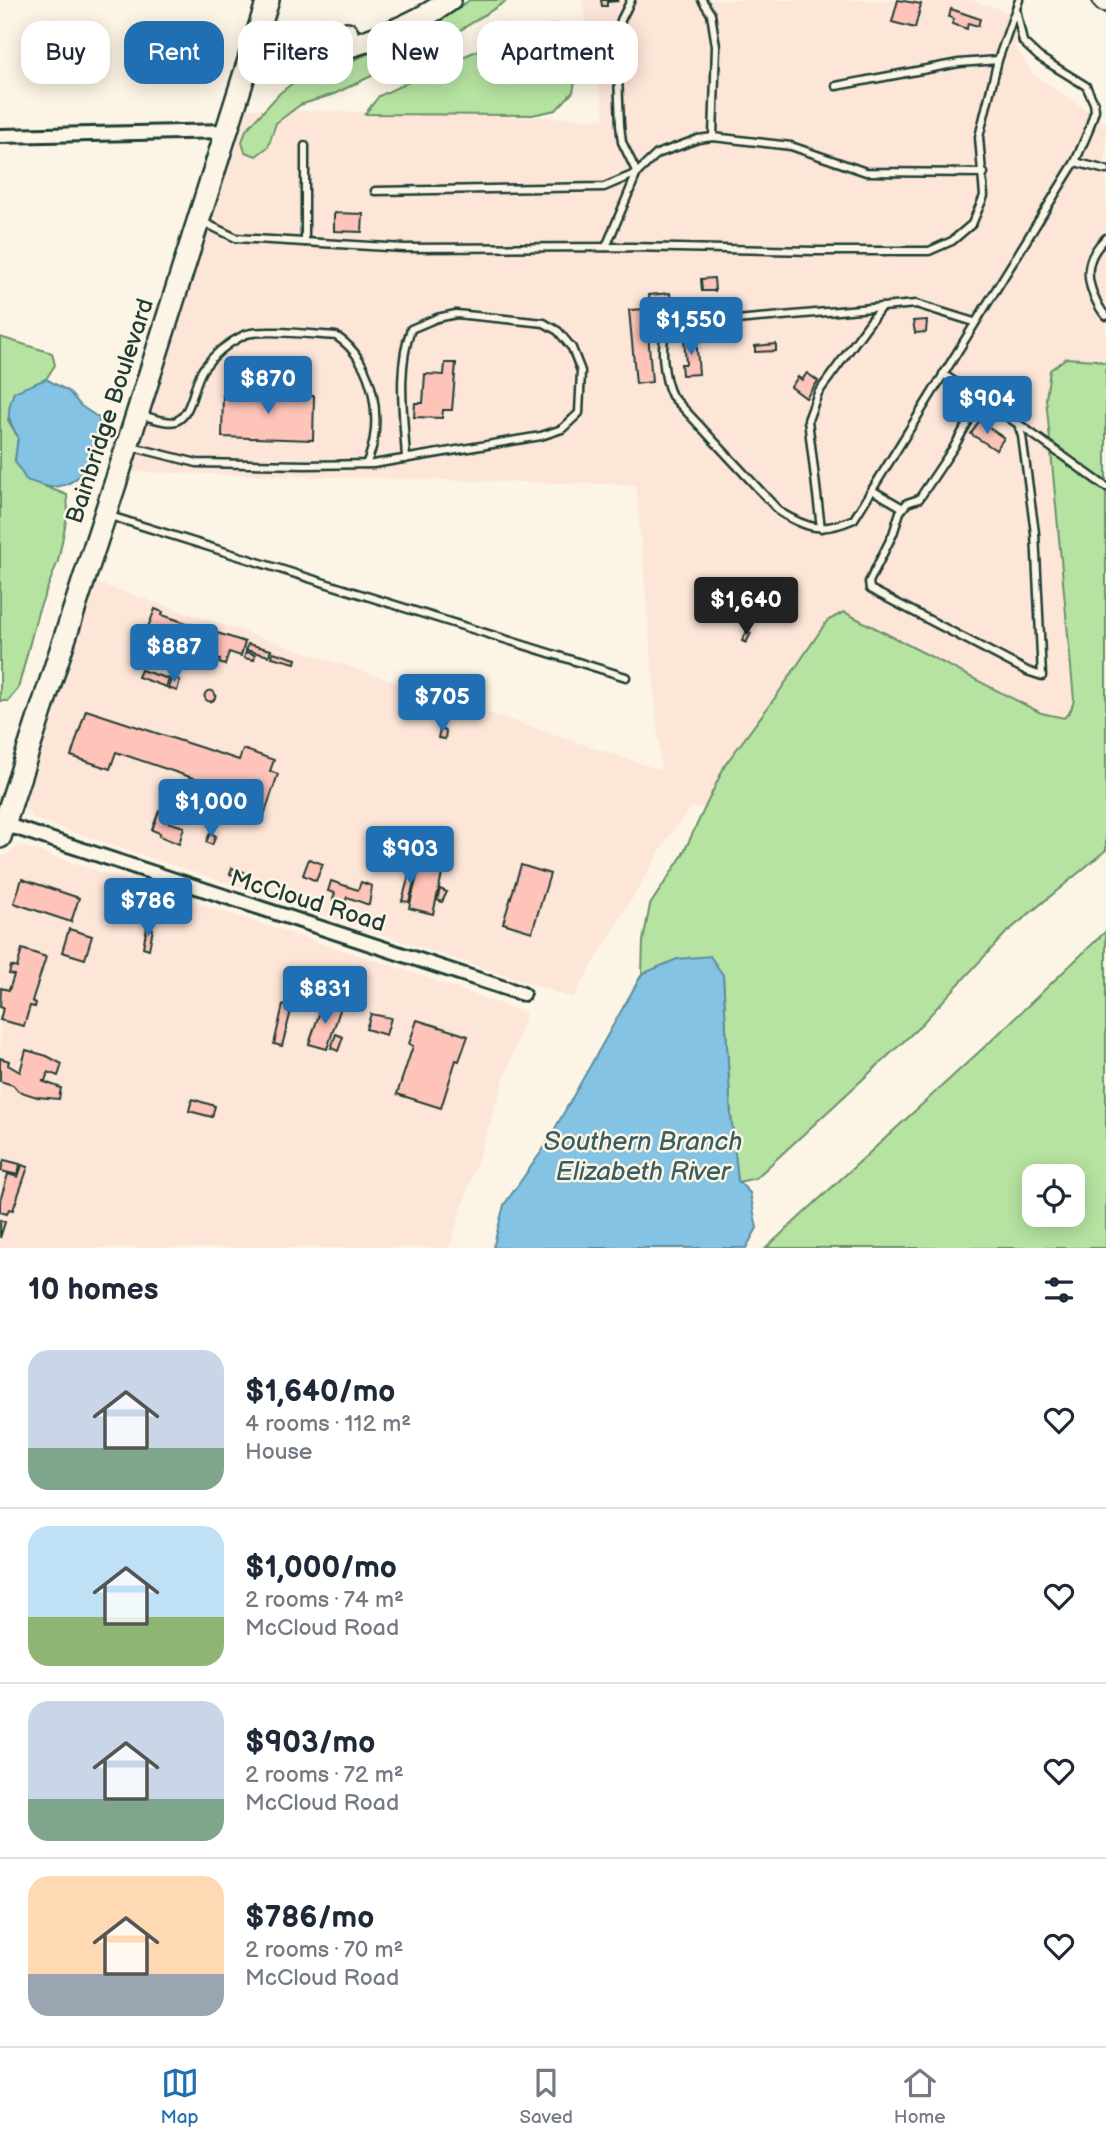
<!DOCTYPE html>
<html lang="en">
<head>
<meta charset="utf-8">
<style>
  body { margin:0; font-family:"Balsamiq Sans",sans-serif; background:#f6f6f7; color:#1f2937; height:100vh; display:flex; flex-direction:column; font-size:26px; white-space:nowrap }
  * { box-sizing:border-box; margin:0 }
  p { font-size:23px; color:#747a83 }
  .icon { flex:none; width:38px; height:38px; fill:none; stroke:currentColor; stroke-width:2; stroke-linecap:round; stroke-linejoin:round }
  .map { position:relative; height:1248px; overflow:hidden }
  .panel { display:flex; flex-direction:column; background:#fff; flex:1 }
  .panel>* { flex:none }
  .guide { position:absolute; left:21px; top:21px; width:700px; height:63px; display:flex; gap:14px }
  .fabs { position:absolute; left:1022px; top:1164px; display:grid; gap:14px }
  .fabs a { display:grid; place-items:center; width:63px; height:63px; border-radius:14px; background:#fff; box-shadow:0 4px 18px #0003; font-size:35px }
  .price { position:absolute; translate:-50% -60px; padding:0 16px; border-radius:7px; background:#1f6fb2; color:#fff; font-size:23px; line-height:46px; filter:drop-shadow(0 2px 4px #0008) }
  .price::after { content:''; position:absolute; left:50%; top:42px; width:21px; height:16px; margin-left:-10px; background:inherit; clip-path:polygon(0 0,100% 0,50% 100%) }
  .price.selected { background:#222; color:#fff }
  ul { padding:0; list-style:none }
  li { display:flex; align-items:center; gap:21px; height:175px; padding:0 28px }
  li+li { border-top:2px solid #e0e1e3 }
  li span { display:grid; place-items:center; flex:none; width:196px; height:140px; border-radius:21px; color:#555 }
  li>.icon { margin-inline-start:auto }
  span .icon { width:84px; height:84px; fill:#fffc; stroke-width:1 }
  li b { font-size:30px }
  h2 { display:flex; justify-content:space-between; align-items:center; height:84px; padding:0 28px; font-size:30px }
  .pill { padding:0 24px; border-radius:21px; background:#fff; box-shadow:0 4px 18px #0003; font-size:24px; line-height:63px }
  .pill.selected { background:#1f6fb2; color:#fff }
  .tabs { display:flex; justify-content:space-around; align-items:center; height:98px; border-top:2px solid #e0e1e3; background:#fff; font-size:19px; color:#747a83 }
  .tabs a { display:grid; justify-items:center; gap:4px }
  .tabs .selected { color:#1f6fb2 }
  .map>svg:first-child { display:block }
  .built { fill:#fde6d8 }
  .green { fill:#b6e3a1; stroke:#6a906a; stroke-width:2; fill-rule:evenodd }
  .water { fill:#85c3e5; stroke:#5c8d9e; stroke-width:2 }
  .building { fill:#ffc4b9; stroke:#1f3d34; stroke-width:2 }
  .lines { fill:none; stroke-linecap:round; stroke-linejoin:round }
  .lane-casing { stroke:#1f3d34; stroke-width:11 }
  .street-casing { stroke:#1f3d34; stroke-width:18 }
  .primary-casing { stroke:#1f3d34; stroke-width:26 }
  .lane { stroke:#fcf5e5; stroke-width:6 }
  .street { stroke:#fcf5e5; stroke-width:12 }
  .primary { stroke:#fcf5e5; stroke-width:21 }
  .labels { text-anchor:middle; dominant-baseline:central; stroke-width:5; stroke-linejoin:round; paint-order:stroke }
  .street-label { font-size:24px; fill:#1f3d34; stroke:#fcf5e5 }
  .water-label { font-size:26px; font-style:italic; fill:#385e60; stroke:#fcf5e5 }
</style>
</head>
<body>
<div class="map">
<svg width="1106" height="1248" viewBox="0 0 1106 1248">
  <rect width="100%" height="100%" fill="#fcf5e5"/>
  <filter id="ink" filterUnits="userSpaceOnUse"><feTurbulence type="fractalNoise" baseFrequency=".0143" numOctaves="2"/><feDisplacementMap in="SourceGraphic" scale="14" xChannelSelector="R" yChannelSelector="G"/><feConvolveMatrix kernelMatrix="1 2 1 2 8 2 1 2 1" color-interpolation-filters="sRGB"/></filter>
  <g filter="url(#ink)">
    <g class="built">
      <polygon points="582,0 972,0 1015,14 1015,47 1032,73 1106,123 1106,774 691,808 667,840 573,998 34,819 21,803 94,582 661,770 636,485 129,472 196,259 247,109 605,119"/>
      <polygon points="21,846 417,974 526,1013 449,1248 0,1248 0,864 3,856"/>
    </g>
    <g class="green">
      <polygon points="470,0 508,0 438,44 334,94 300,105 276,123 268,147 256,156 245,152 242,142 246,130 280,93 298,79 326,73 434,23"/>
      <polygon points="556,24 570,32 579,60 573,92 556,110 532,115 365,114 379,96 442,66 506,38"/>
      <polygon points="0,337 52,353 55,365 46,379 14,393 8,420 18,437 15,461 26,479 67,495 68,512 58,561 38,612 18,689 8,701 0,701"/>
      <polygon points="1066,358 1096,360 1106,363 1106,850 1006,933 916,1030 756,1178 738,1182 731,1116 723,975 642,974 643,941 650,905 682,856 725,765 777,695 827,621 844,612 1041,713 1064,718 1071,710 1074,700 1046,398 1050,370"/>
      <path d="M1106,931V1248H766L992,1040ZM1034,1176H1073V1214H1034Z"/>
    </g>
    <g class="water">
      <path d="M46,379L68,391L81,406L99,418C102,446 86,486 52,487C44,487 34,482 26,480L15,461L18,437C7,418 6,414 14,392Z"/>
      <polygon points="710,956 723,975 731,1116 738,1181 750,1193 757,1228 746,1248 493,1248 504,1205 544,1148 642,974 677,959"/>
    </g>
    <g class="building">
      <polygon points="601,0 618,0 618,1 607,2 607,6 602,6"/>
      <polygon points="898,0 921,4 915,28 892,22"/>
      <polygon points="951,9 980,19 978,26 968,23 967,29 952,24 954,19 949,17"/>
      <polygon points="334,213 363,214 362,232 334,231"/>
      <polygon points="714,278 715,291 702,291 701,279"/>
      <polygon points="670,293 671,305 675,304 676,318 651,320 649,295"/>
      <polygon points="646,309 652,382 636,384 629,310"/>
      <polygon points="927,320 926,332 915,333 913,321"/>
      <polygon points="696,337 699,374 682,375 681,364 686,364 684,338"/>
      <polygon points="776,344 776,351 755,352 755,346"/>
      <polygon points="445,363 456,363 452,410 443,410 442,418 414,417 415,403 423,403 425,374 444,375"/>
      <polygon points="807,373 818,381 806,398 791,387 798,377 802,380"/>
      <polygon points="223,393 314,396 313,440 222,437"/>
      <polygon points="979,421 1004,438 996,450 971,434"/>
      <polygon points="155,609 163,612 162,615 245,642 241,656 229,652 225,665 219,663 220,660 145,635"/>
      <polygon points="747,631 751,633 746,643 742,641"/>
      <polygon points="248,644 271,650 269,656 246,650"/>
      <polygon points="246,652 255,655 254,660 244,658"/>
      <polygon points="273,652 296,659 295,663 272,657"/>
      <polygon points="141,670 169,679 166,687 138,677"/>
      <polygon points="172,677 180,680 177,691 168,688"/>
      <circle cx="210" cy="696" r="5.5"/>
      <polygon points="86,710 239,760 243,749 274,760 270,771 278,774 262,821 243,815 249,797 116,752 110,769 71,756"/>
      <polygon points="440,729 446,731 445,739 438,738"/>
      <polygon points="159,811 166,813 164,821 184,827 179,844 159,836 160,833 152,830"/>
      <polygon points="210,833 216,836 212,845 206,842"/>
      <polygon points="309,859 323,864 316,881 303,875"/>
      <polygon points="521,865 550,874 532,932 503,923"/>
      <polygon points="232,868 244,872 242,878 230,874"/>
      <polygon points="411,868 417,870 409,902 402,901"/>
      <polygon points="419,868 442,874 433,914 409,908"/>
      <polygon points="22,879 79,898 71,922 14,903"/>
      <polygon points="331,881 358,890 361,882 372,886 369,905 347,897 345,903 333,899 335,893 328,891"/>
      <polygon points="440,889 447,892 442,902 437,900"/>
      <polygon points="147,927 153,929 149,949 143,947"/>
      <polygon points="69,929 92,936 85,959 62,952"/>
      <polygon points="22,949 46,957 32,1001 36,1003 35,1007 30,1006 24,1026 0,1020 3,1008 0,1007 1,988 9,990 14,975 9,974 11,966 17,968"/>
      <polygon points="312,969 352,980 349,988 310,977"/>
      <polygon points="326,993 341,997 339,1002 324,997"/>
      <polygon points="323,1002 341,1007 327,1049 309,1044"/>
      <polygon points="283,1005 292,1007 282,1046 274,1044"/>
      <polygon points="371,1014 391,1018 386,1035 366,1029"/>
      <polygon points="417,1020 468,1036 459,1061 456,1060 441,1108 397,1094 413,1046 409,1044"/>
      <polygon points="336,1034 343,1037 338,1051 331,1048"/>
      <polygon points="26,1050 47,1056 62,1064 58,1076 48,1072 45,1081 42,1081 61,1088 59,1099 37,1097 18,1091 13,1085 0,1081 0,1058 9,1061 8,1065 20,1072"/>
      <polygon points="192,1099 215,1106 212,1117 189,1111"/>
      <polygon points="4,1160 20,1164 18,1175 1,1171"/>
      <polygon points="22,1165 28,1167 13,1210 9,1209 7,1214 0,1212 0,1201 8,1174 18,1177"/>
      <polygon points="0,1220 5,1222 0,1238"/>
    </g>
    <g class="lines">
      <defs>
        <g id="lane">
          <polyline points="702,0 711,14 716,46 713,137"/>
          <polyline points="836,86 959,63 998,60"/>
          <polyline points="1075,162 1106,170"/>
          <polyline points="375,191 604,187 637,173 622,142 620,125 617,51 621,20 631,0"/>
          <polyline points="201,221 236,238 404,248 630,247 815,251 929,251 952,241 972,224 984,196 979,137 998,60 1019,0"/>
          <path d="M1106,238C1088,255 1084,273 1094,296C1097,303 1100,310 1106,316"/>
          <polyline points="305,242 305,146"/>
          <polyline points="606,247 637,173 657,154 698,139 713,137 791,146 866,172 984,173"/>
          <path d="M974,322L916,304L669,326C658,340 664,380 672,396L780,512C808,529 823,533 854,519L1075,162L1088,132L1095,110L1094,103L1086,86L1039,57L1023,42L1016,9"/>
          <polyline points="943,374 1018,424 1022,436 1035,533 1042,676 1027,671 870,589 869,582 893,534 900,512 907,503 919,499 954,447 981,399"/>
          <path d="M139,414C149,417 166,424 176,421C192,415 193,384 203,369C213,355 228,343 244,335C259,328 317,335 336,336C375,360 385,425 366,464"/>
          <polyline points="1020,425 1106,487"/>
          <path d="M129,446L197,463L306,465L373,464L541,436L562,429L579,413L581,371L572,348L558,331L544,323L456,314L437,318L411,329C396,370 404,417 406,459"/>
          <polyline points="872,490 903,508"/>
          <polyline points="107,515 626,677"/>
          <polyline points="821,528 808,420 818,393 881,307"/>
        </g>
        <g id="street">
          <polyline points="0,136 227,131"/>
          <polyline points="1,825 4,824 523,994"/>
        </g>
        <g id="primary">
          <polyline points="1104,0 1106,1"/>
          <polyline points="252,52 347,33"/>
          <path d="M247,69C316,56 391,42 450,0"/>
          <polyline points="0,837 117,478 268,0"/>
        </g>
      </defs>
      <use href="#lane" class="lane-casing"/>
      <use href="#street" class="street-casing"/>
      <use href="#primary" class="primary-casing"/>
      <use href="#lane" class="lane"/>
      <use href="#street" class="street"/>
      <use href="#primary" class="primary"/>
    </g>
  </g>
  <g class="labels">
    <g class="street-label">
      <text transform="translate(110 411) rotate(-72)">Bainbridge Boulevard</text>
      <text transform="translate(308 901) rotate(17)">McCloud Road</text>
    </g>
    <g class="water-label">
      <text x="643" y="1142">Southern Branch<tspan x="643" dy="30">Elizabeth River</tspan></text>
    </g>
  </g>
</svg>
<div class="fabs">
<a><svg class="icon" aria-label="locate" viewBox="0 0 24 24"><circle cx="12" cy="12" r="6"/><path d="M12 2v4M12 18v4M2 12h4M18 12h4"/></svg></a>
</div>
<b class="price" style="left:691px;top:357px">$1,550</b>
<b class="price" style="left:268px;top:416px">$870</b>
<b class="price" style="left:987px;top:436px">$904</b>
<b class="price selected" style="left:746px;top:637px">$1,640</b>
<b class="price" style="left:174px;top:684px">$887</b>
<b class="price" style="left:442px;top:734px">$705</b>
<b class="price" style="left:211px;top:839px">$1,000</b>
<b class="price" style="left:410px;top:886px">$903</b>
<b class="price" style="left:148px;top:938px">$786</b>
<b class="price" style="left:325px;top:1026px">$831</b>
<div class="guide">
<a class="pill">Buy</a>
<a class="pill selected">Rent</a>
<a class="pill">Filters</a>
<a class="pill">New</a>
<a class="pill">Apartment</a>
</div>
</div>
<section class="panel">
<h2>10 homes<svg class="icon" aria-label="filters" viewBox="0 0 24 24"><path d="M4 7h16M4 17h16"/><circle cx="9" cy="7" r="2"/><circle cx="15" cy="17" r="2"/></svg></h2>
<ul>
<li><span style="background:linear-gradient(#c9d6e8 70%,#7fa58c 0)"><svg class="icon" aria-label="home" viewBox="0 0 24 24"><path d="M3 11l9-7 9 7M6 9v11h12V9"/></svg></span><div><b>$1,640/mo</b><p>4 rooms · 112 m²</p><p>House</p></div><svg class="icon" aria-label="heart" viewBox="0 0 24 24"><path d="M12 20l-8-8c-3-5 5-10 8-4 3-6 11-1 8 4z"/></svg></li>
<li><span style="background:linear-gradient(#bfe0f5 65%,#8fb573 0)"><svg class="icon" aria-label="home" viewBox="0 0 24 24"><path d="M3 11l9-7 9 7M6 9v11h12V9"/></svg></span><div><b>$1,000/mo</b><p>2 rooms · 74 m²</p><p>McCloud Road</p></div><svg class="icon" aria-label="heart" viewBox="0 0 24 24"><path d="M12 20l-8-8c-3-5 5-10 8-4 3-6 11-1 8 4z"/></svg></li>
<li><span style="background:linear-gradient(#c9d6e8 70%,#7fa58c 0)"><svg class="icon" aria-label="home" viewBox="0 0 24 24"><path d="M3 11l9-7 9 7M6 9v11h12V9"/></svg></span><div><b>$903/mo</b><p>2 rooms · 72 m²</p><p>McCloud Road</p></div><svg class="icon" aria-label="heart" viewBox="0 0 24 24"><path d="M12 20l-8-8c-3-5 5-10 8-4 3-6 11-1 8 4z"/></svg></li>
<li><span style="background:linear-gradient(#ffd9b3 70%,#9aa5b1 0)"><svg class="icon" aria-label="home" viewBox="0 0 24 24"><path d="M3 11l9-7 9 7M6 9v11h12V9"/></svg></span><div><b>$786/mo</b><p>2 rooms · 70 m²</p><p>McCloud Road</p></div><svg class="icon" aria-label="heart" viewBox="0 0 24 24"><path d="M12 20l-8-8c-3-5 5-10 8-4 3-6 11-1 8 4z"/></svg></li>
</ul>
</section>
<nav class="tabs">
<a class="selected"><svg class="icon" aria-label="map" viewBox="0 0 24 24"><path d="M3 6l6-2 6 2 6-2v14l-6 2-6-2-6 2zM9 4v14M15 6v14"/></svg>Map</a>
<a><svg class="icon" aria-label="saved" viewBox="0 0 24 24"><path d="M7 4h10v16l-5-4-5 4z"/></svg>Saved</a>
<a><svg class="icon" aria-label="home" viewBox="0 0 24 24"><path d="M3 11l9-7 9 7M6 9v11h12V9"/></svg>Home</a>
</nav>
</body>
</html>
